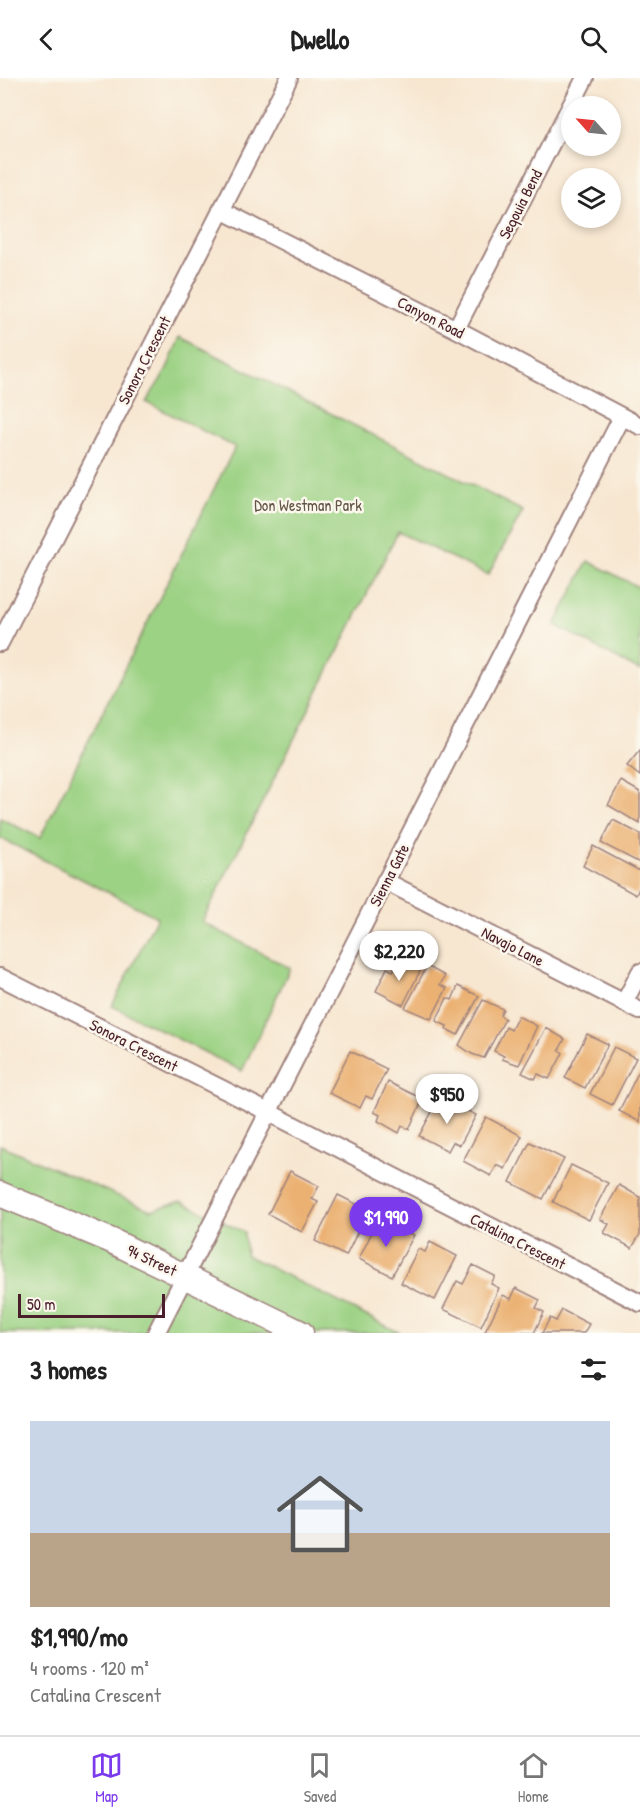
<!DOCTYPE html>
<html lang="en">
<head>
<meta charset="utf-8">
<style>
  body { margin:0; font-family:"Patrick Hand",sans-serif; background:#f6f6f6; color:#222; height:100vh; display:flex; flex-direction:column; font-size:22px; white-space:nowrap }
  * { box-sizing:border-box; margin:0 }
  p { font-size:20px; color:#767676 }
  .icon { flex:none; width:33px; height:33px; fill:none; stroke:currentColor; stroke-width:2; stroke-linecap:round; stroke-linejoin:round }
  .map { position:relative; height:1255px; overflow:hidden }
  .sheet { display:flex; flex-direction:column; background:#fff; flex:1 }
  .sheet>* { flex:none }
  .needle { width:39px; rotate:297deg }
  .fabs { position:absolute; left:561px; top:18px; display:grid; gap:12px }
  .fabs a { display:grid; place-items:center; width:60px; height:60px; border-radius:50%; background:#fff; box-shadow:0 3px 9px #0003; font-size:30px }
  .scale { position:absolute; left:18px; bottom:15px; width:147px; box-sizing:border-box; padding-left:6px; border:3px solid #4a1f2b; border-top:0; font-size:16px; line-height:21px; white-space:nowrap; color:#4a1f2b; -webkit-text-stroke:4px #fbf7ec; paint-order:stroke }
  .price { position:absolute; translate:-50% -51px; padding:0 14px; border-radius:21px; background:#fff; color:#222; font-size:20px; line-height:39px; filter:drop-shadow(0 2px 3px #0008) }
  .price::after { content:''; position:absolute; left:50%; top:36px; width:18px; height:14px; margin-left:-9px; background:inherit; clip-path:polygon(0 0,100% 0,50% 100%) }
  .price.active { background:#7c3aed; color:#fff }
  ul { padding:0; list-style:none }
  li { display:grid; align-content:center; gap:12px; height:318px; padding:0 30px }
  li span { display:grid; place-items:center; height:186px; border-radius:0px; color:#555 }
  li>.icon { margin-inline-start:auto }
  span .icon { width:108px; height:108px; fill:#fffc; stroke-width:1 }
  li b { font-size:26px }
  h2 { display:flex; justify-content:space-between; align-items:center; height:72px; padding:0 30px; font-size:26px }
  header { display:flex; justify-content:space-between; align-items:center; height:78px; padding:0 30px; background:#fff; font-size:27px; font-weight:700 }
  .tabs { display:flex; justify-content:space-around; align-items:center; height:84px; border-top:2px solid #e0e0e0; background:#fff; font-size:16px; color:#767676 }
  .tabs a { display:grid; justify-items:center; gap:3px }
  .tabs .active { color:#7c3aed }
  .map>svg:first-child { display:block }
  .green { fill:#9cd284; stroke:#737858; stroke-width:1.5 }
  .building { fill:#ebb172 }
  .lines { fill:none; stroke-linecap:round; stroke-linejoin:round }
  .street-casing { stroke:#a0837e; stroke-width:20 }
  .secondary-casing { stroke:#a0837e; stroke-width:27 }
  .street { stroke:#fff; stroke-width:16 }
  .secondary { stroke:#fff; stroke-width:24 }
  .labels { text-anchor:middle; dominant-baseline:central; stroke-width:5; stroke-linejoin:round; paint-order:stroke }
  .street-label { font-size:16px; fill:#4a1f2b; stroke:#fbf7ec }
  .park-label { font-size:16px; fill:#635546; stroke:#fbf7ec }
</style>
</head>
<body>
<header><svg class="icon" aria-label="back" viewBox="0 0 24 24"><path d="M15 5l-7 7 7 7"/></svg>Dwello<svg class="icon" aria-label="search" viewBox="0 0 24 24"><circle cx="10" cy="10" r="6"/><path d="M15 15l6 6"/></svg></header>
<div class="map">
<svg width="640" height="1255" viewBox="0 0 640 1255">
  <rect width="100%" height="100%" fill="#fbf7ec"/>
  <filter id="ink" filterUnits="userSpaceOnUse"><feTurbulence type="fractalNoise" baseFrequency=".0167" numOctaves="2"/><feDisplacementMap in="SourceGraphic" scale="12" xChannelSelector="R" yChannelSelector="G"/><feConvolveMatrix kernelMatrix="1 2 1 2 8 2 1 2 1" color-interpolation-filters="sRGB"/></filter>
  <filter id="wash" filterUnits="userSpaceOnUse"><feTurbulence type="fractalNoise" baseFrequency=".008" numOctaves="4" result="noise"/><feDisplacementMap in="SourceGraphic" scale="24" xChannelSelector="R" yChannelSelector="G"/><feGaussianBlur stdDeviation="1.35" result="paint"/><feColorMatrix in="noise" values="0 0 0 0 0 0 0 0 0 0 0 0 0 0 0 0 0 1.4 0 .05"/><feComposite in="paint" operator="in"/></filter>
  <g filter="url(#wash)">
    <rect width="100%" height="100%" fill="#f7e7d1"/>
    <g class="green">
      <polygon points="180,259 523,433 488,497 398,454 202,844 290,890 242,993 112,928 157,839 0,760 0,740 40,760 235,369 146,324 166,293"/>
      <polygon points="588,483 640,510 640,593 555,547"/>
      <polygon points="0,1067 151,1132 181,1123 244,1154 246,1177 400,1255 0,1255"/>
    </g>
    <g id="blocks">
      <g class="building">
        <polygon points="640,672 640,698 627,688"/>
        <polygon points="621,703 640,714 640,746 608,727"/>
        <polygon points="613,742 640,756 640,785 601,765"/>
        <polygon points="593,768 640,793 640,808 636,817 583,788"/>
        <polygon points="403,882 421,891 403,927 376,913 387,890 393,893 396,888 399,890"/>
        <polygon points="427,888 445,898 440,907 447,910 431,941 405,930"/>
        <polygon points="458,908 479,918 458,957 446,951 447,948 436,943 447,920 452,922"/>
        <polygon points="483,922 503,931 500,937 505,941 484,980 472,976 459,967"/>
        <polygon points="518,938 537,948 519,987 502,981 504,978 494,973 506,949 511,952"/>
        <polygon points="546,950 565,961 559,972 563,975 549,1001 538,996 535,1001 522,995"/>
        <polygon points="587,956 608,966 585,1010 565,1000"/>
        <polygon points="614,969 636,980 612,1027 590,1016"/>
        <polygon points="350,973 387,991 372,1021 366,1018 360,1030 329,1015"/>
        <polygon points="640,991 640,1044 619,1033"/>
        <polygon points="388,1004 423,1021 409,1051 402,1048 399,1055 378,1043 380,1037 374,1034"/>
        <polygon points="440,1019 476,1037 460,1067 453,1064 448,1073 419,1058"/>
        <polygon points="486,1039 522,1058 505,1091 497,1087 491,1098 463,1083"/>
        <polygon points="530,1064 564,1081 543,1121 510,1104"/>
        <polygon points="571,1087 608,1105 589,1142 553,1124"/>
        <polygon points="290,1093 319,1108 312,1121 318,1124 302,1154 268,1136"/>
        <polygon points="619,1107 640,1119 640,1156 632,1170 604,1155 609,1146 600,1141"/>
        <polygon points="338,1117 368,1132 346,1178 315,1163"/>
        <polygon points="386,1143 414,1157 392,1198 359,1181 374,1150 380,1153"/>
        <polygon points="430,1164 457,1178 435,1222 401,1205 418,1171 425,1174"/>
        <polygon points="473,1187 495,1198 491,1206 499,1210 481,1249 443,1231 457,1203 463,1206"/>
        <polygon points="516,1210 540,1222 536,1230 544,1234 534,1255 485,1254 503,1217 511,1221"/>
        <polygon points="562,1232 589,1246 584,1255 542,1255 550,1240 556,1243"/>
      </g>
    </g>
  </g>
  <g filter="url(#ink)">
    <use href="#blocks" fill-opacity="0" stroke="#a0837e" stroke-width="1.5"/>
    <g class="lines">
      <defs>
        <g id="street">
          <polyline points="221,132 456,251 640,348"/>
          <polyline points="456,251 585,0"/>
          <polyline points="0,565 289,0"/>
          <polyline points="385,803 640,933"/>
          <polyline points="0,899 268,1034 640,1225"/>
          <polyline points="624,925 640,894"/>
          <polyline points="156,1255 622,339"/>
        </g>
        <polyline id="secondary" points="0,1116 112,1163 301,1255"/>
      </defs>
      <use href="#street" class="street-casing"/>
      <use href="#secondary" class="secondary-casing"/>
      <use href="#street" class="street"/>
      <use href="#secondary" class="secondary"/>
    </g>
  </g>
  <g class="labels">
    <g class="street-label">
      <text transform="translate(520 126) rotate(-63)">Seqouia Bend</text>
      <text transform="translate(431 239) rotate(27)">Canyon Road</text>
      <text transform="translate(144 282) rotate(-63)">Sonora Crescent</text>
      <text transform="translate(389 797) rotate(-63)">Sienna Gate</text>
      <text transform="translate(513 868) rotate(27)">Navajo Lane</text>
      <text transform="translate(134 967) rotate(27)">Sonora Crescent</text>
      <text transform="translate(518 1163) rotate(27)">Catalina Crescent</text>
      <text transform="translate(152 1182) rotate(25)">94 Street</text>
    </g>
    <g class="park-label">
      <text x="308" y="427">Don Westman Park</text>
    </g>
  </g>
</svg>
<div class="fabs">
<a><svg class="needle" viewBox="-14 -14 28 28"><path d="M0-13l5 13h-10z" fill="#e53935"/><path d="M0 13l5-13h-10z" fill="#767676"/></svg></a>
<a><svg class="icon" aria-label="layers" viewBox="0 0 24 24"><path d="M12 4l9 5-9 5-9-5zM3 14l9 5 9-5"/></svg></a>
</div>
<div class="scale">50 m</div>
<b class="price" style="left:399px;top:904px">$2,220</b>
<b class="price" style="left:447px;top:1047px">$950</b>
<b class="price active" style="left:386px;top:1170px">$1,990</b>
</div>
<section class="sheet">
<h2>3 homes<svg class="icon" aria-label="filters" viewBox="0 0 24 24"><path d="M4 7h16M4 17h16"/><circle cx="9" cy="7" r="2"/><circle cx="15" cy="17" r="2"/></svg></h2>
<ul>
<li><span style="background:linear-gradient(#c9d6e8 60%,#b9a48a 0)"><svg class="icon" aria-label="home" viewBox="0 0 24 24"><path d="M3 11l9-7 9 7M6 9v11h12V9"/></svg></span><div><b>$1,990/mo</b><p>4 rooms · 120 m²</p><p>Catalina Crescent</p></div></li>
</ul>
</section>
<nav class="tabs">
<a class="active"><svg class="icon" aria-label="map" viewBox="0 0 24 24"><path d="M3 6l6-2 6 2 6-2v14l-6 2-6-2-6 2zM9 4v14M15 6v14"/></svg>Map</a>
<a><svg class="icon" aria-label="saved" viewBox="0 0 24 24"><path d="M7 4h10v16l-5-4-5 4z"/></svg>Saved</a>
<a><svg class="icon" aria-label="home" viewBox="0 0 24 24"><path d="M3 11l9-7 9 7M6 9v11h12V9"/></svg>Home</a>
</nav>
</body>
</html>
